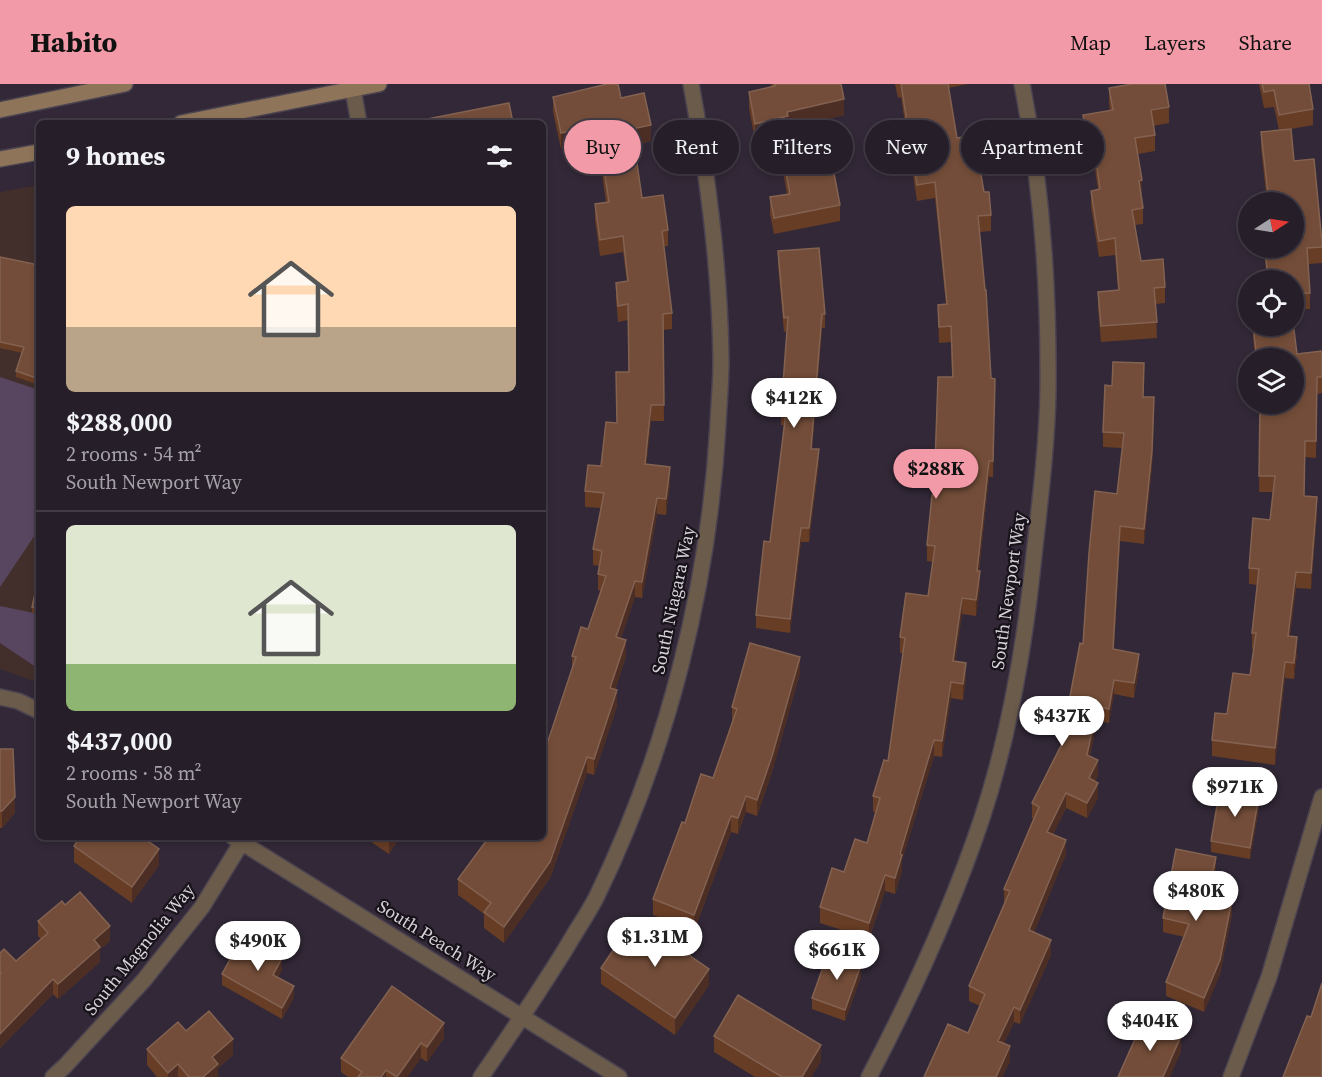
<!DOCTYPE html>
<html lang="en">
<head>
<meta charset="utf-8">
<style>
  body { margin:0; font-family:"Source Serif 4",serif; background:#322b35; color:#f1f3f6; height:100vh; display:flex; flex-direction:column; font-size:22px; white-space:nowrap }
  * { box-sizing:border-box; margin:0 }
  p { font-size:20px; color:#a4a2a8 }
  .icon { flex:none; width:33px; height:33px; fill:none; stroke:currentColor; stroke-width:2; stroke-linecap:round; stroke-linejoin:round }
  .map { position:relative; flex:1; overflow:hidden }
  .side { position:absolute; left:36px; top:36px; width:510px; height:720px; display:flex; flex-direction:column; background:#261e29; border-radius:9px; box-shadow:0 3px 9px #0003,0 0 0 2px #423c46 }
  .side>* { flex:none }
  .top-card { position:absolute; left:564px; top:36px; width:570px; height:54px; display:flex; gap:12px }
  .needle { width:39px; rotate:78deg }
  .controls { position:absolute; left:1238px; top:108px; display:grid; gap:12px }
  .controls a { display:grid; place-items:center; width:66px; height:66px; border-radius:50%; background:#261e29; box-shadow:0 3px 9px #0003,0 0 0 2px #423c46; font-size:30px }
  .price { position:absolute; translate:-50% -51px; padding:0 14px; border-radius:21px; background:#fff; color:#222; font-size:20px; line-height:39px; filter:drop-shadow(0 2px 3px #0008) }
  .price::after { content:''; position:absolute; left:50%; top:36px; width:18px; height:14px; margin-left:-9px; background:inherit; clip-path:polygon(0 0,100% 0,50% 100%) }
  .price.current { background:#f39aa8; color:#111 }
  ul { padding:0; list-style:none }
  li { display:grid; align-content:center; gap:12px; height:318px; padding:0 30px }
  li+li { border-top:2px solid #423c46 }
  li span { display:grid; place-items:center; height:186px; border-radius:9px; color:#555 }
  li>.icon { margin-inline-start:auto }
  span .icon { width:108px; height:108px; fill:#fffc; stroke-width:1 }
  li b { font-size:26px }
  h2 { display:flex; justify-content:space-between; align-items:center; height:72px; padding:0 30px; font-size:26px }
  .tag { padding:0 21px; border-radius:27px; background:#261e29; box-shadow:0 3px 9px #0003,0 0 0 2px #423c46; font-size:21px; line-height:54px }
  .tag.current { background:#f39aa8; color:#111 }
  header { display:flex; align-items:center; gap:36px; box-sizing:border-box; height:84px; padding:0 30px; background:#f39aa8; color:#111 }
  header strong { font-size:28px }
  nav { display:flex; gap:33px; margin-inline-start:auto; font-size:21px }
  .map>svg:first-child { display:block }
  .education { fill:#422f2b }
  .green { fill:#584660 }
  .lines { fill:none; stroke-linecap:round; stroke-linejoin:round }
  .street-casing { stroke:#4c4351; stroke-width:18 }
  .secondary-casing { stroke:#4c4351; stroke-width:18 }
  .street { stroke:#6b5b4a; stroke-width:15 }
  .secondary { stroke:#8e7559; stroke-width:15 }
  .wall { fill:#673d26 }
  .shaded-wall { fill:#4d2e24 }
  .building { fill:#734d39; stroke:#836252; stroke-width:1.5 }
  .labels { text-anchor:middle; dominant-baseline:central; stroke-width:4.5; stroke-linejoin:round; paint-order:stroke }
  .street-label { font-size:18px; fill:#d7d1da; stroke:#18131a }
</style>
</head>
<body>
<header>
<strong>Habito</strong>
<nav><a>Map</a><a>Layers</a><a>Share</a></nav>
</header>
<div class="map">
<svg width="1322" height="993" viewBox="0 0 1322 993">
  <rect width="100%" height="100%" fill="#322837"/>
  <polygon class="education" points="39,101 39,599 0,585 0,108"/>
  <g class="green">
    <polygon points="0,293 39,306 39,445 0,503"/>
    <polygon points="0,522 39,530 39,585 0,559"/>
  </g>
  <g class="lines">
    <defs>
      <g id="street">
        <polyline points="352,0 359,39"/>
        <polyline points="0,613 18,617 39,627"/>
        <polyline points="233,753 619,993"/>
        <polyline points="53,993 65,982 144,896 202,823 245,753"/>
        <path d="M481,993C510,951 538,909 565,866C575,848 588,830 597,812C668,665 709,502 718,340C719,319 721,298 721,277C720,183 708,92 691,0"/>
        <path d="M869,993C913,909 952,824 982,734C1010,649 1025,560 1034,471C1040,417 1047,362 1048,307C1049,204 1042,101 1022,0"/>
        <polyline points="1231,993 1269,893 1322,713"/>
      </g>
      <g id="secondary">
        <polyline points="0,26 125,0"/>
        <polyline points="181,39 379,0"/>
        <polyline points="0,75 39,68"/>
      </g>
    </defs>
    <use href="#street" class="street-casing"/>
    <use href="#secondary" class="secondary-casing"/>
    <use href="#street" class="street"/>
    <use href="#secondary" class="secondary"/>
  </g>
  <g class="wall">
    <polygon points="771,0 841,0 844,31 788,44 788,49 755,56 749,24 749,8 771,3"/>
    <polygon points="895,0 968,0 948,4 957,54 984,108 991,131 991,147 979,148 991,294 995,295 993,393 989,393 979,487 980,503 976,532 962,530 955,577 966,595 963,616 951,614 942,673 934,672 902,776 902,787 895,810 885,807 869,855 820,839 820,823 844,788 867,759 876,728 873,728 873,712 888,677 903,569 900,569 900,553 928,512 933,478 927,477 927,461 952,293 951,258 939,259 938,221 946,220 935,114 917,117 901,13 898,14"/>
    <polygon points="1259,0 1309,0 1313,25 1313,41 1291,45 1294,77 1322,159 1322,179 1308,180 1310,209 1310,225 1293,226 1293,196 1267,196 1264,164 1293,164 1293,118 1267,118 1261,64 1261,48 1279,46 1274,23 1264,24"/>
    <polygon points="1109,4 1169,23 1169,39 1153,42 1155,51 1155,67 1138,70 1143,124 1143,140 1135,141 1141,177 1165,203 1165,219 1156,220 1157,254 1101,258 1098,224 1098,208 1118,206 1115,171 1099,173 1091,123 1091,107 1098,106 1094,78 1088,78 1083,48 1083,31 1110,27 1109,20"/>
    <polygon points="553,13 621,14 651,57 635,61 642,114 668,146 668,162 664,162 672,229 672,245 663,246 664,337 651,337 646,381 670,399 666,431 657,430 642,514 635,513 621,554 626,572 615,606 617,622 594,691 587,689 550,794 504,859 484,844 484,830 458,811 458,795 543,753 572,584 572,572 588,545 601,507 598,506 598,490 600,482 593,481 593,465 601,424 585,423 585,407 601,382 617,339 629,288 628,236 618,238 616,215 616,199 627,198 623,168 600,172 595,136 595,120 606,118 599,69 589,71 587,59 561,65 553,28"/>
    <polygon points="783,71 840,121 840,137 774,150 770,130 770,113 787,110 783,87"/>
    <polygon points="778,167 825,230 825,244 822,244 812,365 819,379 809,458 801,458 790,549 756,544 756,531 770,458 784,341 781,341 781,327 787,247 784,248 778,181"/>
    <polygon points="0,173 39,181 39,301 16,293 16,287 22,269 0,264"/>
    <polygon points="1253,242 1293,242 1297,270 1322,267 1322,309 1317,310 1316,374 1305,373 1304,412 1317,429 1311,505 1296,504 1290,552 1297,569 1294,595 1285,594 1275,681 1212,672 1212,656 1250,591 1254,565 1252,565 1252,549 1258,501 1249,500 1249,484 1270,436 1273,408 1259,408 1260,321 1266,321 1266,320 1293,320 1293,274 1255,274 1253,252"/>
    <polygon points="1143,313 1154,328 1152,382 1144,460 1120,457 1114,565 1139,585 1134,614 1114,610 1109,639 1097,637 1090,672 1098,691 1095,697 1098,714 1087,734 1066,724 1053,750 1066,770 1034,848 1051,871 1020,940 1014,938 1004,959 1010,977 1002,993 924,993 968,949 980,922 969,917 969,902 1004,819 1004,805 1033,735 1032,734 1032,719 1067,649 1066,649 1066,634 1117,410 1122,364 1103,363 1103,348"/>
    <polygon points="39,492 39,530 32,529 32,523"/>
    <polygon points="800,589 772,688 757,732 746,728 738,750 731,748 694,847 653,831 653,815 685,739 713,694 732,638 732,623"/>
    <polygon points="0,665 15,729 2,744 0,744"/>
    <polygon points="1259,723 1250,775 1211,768 1211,757"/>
    <polygon points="364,753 400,753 389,770"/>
    <polygon points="74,762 159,781 132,819 74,778"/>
    <polygon points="1216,787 1211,812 1232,830 1220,890 1204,928 1166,912 1166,898 1184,853 1163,848 1163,834"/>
    <polygon points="65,821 110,857 100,865 100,878 58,915 53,910 0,964 0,869 16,877 41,855 38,852 38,837"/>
    <polygon points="601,884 709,901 675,951 601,900"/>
    <polygon points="282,886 278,893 294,913 282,935 222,901 222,890"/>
    <polygon points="861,892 845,937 812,925 812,914"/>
    <polygon points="714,952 821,977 811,993 755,993 714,968"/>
    <polygon points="444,954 427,978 421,974 407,993 348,993 341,988 341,974"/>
    <polygon points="147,965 233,971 218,984 218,993 157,993 147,981"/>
  </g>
  <g class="shaded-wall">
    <polygon points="844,15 844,31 788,44 788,49 755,56 755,40 787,28"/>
    <polygon points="651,41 651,57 632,61 632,45"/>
    <polygon points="587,43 587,59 561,65 561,49"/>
    <polygon points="599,53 599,69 589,71 589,55"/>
    <polygon points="1142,96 1142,113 1139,113 1139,97"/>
    <polygon points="822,230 822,244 811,378 811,365"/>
    <polygon points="651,321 651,337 645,396 645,380"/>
    <polygon points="1154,328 1152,382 1144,460 1144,445"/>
    <polygon points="819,365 819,379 809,458 809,444"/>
    <polygon points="989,377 989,393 977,503 977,487"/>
    <polygon points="670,383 670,399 666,431 666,415"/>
    <polygon points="1317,413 1317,429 1311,505 1311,489"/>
    <polygon points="657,414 657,430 642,514 642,498"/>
    <polygon points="1120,442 1120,457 1113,580 1113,565"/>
    <polygon points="801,444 801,458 790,549 790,535"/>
    <polygon points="980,487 980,503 976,532 976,516"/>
    <polygon points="1296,488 1296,504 1288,568 1288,552"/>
    <polygon points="635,497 635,513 616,569 616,553"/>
    <polygon points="962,514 962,530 953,593 953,577"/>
    <polygon points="1297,553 1297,569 1294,595 1294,579"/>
    <polygon points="626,556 626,572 610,620 610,604"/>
    <polygon points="1139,570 1139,585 1134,614 1134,599"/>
    <polygon points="800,573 800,589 772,688 757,732 757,716"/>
    <polygon points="1285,578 1285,594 1275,681 1275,664"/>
    <polygon points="966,579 966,595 963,616 963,600"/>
    <polygon points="1114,596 1114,610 1109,639 1109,625"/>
    <polygon points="951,598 951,614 942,673 942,657"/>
    <polygon points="617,606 617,622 594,691 594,675"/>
    <polygon points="1097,622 1097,637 1087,686 1087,671"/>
    <polygon points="934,656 934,672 902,776 902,787 895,810 895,794 900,770"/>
    <polygon points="587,673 587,689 550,794 504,859 504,843"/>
    <polygon points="1098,676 1098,691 1089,709 1089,694"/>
    <polygon points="1098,699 1098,714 1087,734 1087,719"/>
    <polygon points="1066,709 1066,724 1047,763 1047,748"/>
    <polygon points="746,712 746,728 738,750 738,734"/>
    <polygon points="1259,712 1259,723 1250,775 1250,764"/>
    <polygon points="15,713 15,729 2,744 2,727"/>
    <polygon points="731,732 731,748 694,847 694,831"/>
    <polygon points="389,753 400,753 389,770"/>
    <polygon points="1066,756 1066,770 1029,861 1029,846"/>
    <polygon points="159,765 159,781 132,819 132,803"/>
    <polygon points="1216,773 1216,787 1208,826 1208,812"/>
    <polygon points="885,791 885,807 869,855 869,839"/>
    <polygon points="1232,816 1232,830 1220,890 1204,928 1204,914"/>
    <polygon points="110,842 110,857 100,865 100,878 58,915 58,900 94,856"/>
    <polygon points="1051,856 1051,871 1020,940 1020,926"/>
    <polygon points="282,874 282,886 273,902 273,891"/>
    <polygon points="861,881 861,892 845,937 845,926"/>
    <polygon points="709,885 709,901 675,951 675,934"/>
    <polygon points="53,895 53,910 0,964 0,950"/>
    <polygon points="294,902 294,913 282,935 282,924"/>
    <polygon points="1014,923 1014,938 998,972 998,957"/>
    <polygon points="444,939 444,954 427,978 427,963"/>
    <polygon points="1181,952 1181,968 1170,993 1163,993"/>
    <polygon points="233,955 233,971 218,984 218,993 203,993 212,973"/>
    <polygon points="421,959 421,974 407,993 397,993"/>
    <polygon points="821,961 821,977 811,993 802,993"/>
    <polygon points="1010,962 1010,977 1002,993 996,993"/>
    <polygon points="178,980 178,993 168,993 168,989"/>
    <polygon points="386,986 386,993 381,993"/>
  </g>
  <g class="building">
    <polygon points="607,0 618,0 621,14 644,9 651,41 632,45 642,114 663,111 668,146 662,147 672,229 663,230 664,321 651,321 645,380 670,383 666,415 657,414 642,498 635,497 616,553 626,556 610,604 617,606 594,675 587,673 550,778 504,843 484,828 491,819 458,795 489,753 543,753 543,672 576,573 572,572 581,543 588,545 606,492 598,490 602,467 593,465 604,409 585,407 588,381 601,382 606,338 617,339 616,288 629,288 628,220 618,222 616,199 628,197 623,152 600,156 595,120 609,118 599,53 589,55 587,43 561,49 553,13"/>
    <polygon points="774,0 841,0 844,15 787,28 788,32 755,40 749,8 775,2"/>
    <polygon points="901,0 948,0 957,54 974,51 984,108 989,108 991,131 978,132 985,206 986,206 991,294 995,295 993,377 989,377 977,487 980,487 976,516 962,514 953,577 966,579 963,600 951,598 942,657 934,656 900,770 902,771 895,794 885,791 869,839 820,823 832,784 844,788 855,755 867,759 880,714 873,712 884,676 888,677 905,554 900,553 906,509 928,512 935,462 927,461 932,411 934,411 938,293 953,293 951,242 939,243 938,221 947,220 935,98 917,101"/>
    <polygon points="1132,0 1165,0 1169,23 1151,26 1155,51 1135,54 1142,96 1139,97 1143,124 1132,126 1141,177 1163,175 1165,203 1154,204 1157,238 1101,242 1098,208 1119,206 1115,154 1099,157 1091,107 1100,105 1094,61 1088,62 1083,31 1113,26 1109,4"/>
    <polygon points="1262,0 1309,0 1313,25 1279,31 1274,6 1264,8"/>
    <polygon points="509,19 513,39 428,39 427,35"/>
    <polygon points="1291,45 1294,77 1314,75 1322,159 1322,163 1307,164 1310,209 1293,210 1293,196 1268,196 1265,164 1293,164 1293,118 1269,118 1261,48"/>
    <polygon points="829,63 840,121 774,134 770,113 790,110 783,71"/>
    <polygon points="819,164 825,230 822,230 811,365 819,365 809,444 801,444 790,535 756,531 764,457 770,458 786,328 781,327 788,233 784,234 778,167"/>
    <polygon points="0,173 39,181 39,295 16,287 24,263 0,258"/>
    <polygon points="1293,238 1297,270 1322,267 1322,293 1317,293 1316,357 1305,357 1304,412 1317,413 1311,489 1296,488 1288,552 1297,553 1294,579 1285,578 1275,664 1212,656 1215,629 1227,630 1233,589 1250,591 1256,549 1252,549 1259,485 1249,484 1253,434 1270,436 1275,392 1259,392 1260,321 1268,322 1268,320 1293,320 1293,274 1263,274 1262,266 1256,267 1253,242 1293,242"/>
    <polygon points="1113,278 1144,279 1143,313 1154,313 1152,367 1144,445 1120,442 1113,565 1139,570 1134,599 1114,596 1109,625 1097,622 1087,671 1098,676 1089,694 1098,699 1087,719 1066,709 1047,748 1066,756 1029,846 1051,856 1020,926 1014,923 998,957 1010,962 996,993 924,993 948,940 968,949 985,910 969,902 1010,807 1004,805 1039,723 1032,719 1074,636 1066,634 1080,559 1083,560 1089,469 1095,407 1117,410 1124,349 1103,348 1105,301 1112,302"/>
    <polygon points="39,492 39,524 32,523"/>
    <polygon points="750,559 800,573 772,672 757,716 746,712 738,734 731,732 694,831 653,815 682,738 685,739 701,690 713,694 737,625 732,623"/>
    <polygon points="0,665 13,665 15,713 2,727 0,727"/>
    <polygon points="1220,704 1259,712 1250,764 1211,757"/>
    <polygon points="80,753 142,753 159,765 132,803 74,762"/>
    <polygon points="1176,765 1216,773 1208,812 1232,816 1220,876 1204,914 1166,898 1189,840 1163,834"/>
    <polygon points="80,808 110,842 94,856 100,863 58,900 53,895 0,950 0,891 1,889 0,888 0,869 4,865 16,877 48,849 38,837 62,817 65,821"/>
    <polygon points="635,834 709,885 675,934 601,884"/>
    <polygon points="243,852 282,874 273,891 294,902 282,924 222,890"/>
    <polygon points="828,869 861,881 845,926 812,914"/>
    <polygon points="1322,899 1322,993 1283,993 1307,932 1311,933"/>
    <polygon points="392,902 444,939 427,963 421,959 397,993 386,986 381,993 358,993 362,988 341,974"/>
    <polygon points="738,911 821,961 802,993 782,993 714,952"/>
    <polygon points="209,927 233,955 212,973 218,980 203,993 189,993 178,980 168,989 147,965 178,938 186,947"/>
    <polygon points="1144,935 1181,952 1163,993 1118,993"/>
  </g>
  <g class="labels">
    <g class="street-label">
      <text transform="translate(1008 507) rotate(-82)">South Newport Way</text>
      <text transform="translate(673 516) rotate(-78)">South Niagara Way</text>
      <text transform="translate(437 856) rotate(32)">South Peach Way</text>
      <text transform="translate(139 865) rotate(-51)">South Magnolia Way</text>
    </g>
  </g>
</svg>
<div class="controls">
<a><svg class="needle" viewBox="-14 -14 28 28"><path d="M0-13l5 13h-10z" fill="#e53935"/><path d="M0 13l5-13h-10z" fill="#a4a2a8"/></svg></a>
<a><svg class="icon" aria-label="locate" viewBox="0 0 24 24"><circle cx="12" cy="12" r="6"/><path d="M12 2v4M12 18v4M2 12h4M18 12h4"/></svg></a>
<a><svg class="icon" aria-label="layers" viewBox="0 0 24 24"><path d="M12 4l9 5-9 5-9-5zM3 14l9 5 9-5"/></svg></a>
</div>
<b class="price" style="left:794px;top:345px">$412K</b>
<b class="price current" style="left:936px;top:416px">$288K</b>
<b class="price" style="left:1062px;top:663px">$437K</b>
<b class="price" style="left:1235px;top:734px">$971K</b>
<b class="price" style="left:1196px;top:838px">$480K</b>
<b class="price" style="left:655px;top:884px">$1.31M</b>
<b class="price" style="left:258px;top:888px">$490K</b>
<b class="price" style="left:837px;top:897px">$661K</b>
<b class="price" style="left:1150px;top:968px">$404K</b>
<div class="top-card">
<a class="tag current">Buy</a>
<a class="tag">Rent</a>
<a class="tag">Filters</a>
<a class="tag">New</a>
<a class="tag">Apartment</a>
</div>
<section class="side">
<h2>9 homes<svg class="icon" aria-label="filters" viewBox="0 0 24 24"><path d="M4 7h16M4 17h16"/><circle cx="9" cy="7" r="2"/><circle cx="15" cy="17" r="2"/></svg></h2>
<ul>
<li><span style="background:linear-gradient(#ffd9b3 65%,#b9a48a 0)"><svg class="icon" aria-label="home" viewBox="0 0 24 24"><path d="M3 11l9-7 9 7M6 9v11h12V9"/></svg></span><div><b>$288,000</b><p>2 rooms · 54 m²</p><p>South Newport Way</p></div></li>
<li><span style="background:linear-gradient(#dfe7d0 75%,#8fb573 0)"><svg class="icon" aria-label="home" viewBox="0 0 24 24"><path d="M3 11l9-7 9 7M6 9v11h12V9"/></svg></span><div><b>$437,000</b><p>2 rooms · 58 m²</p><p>South Newport Way</p></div></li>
</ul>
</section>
</div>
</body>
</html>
